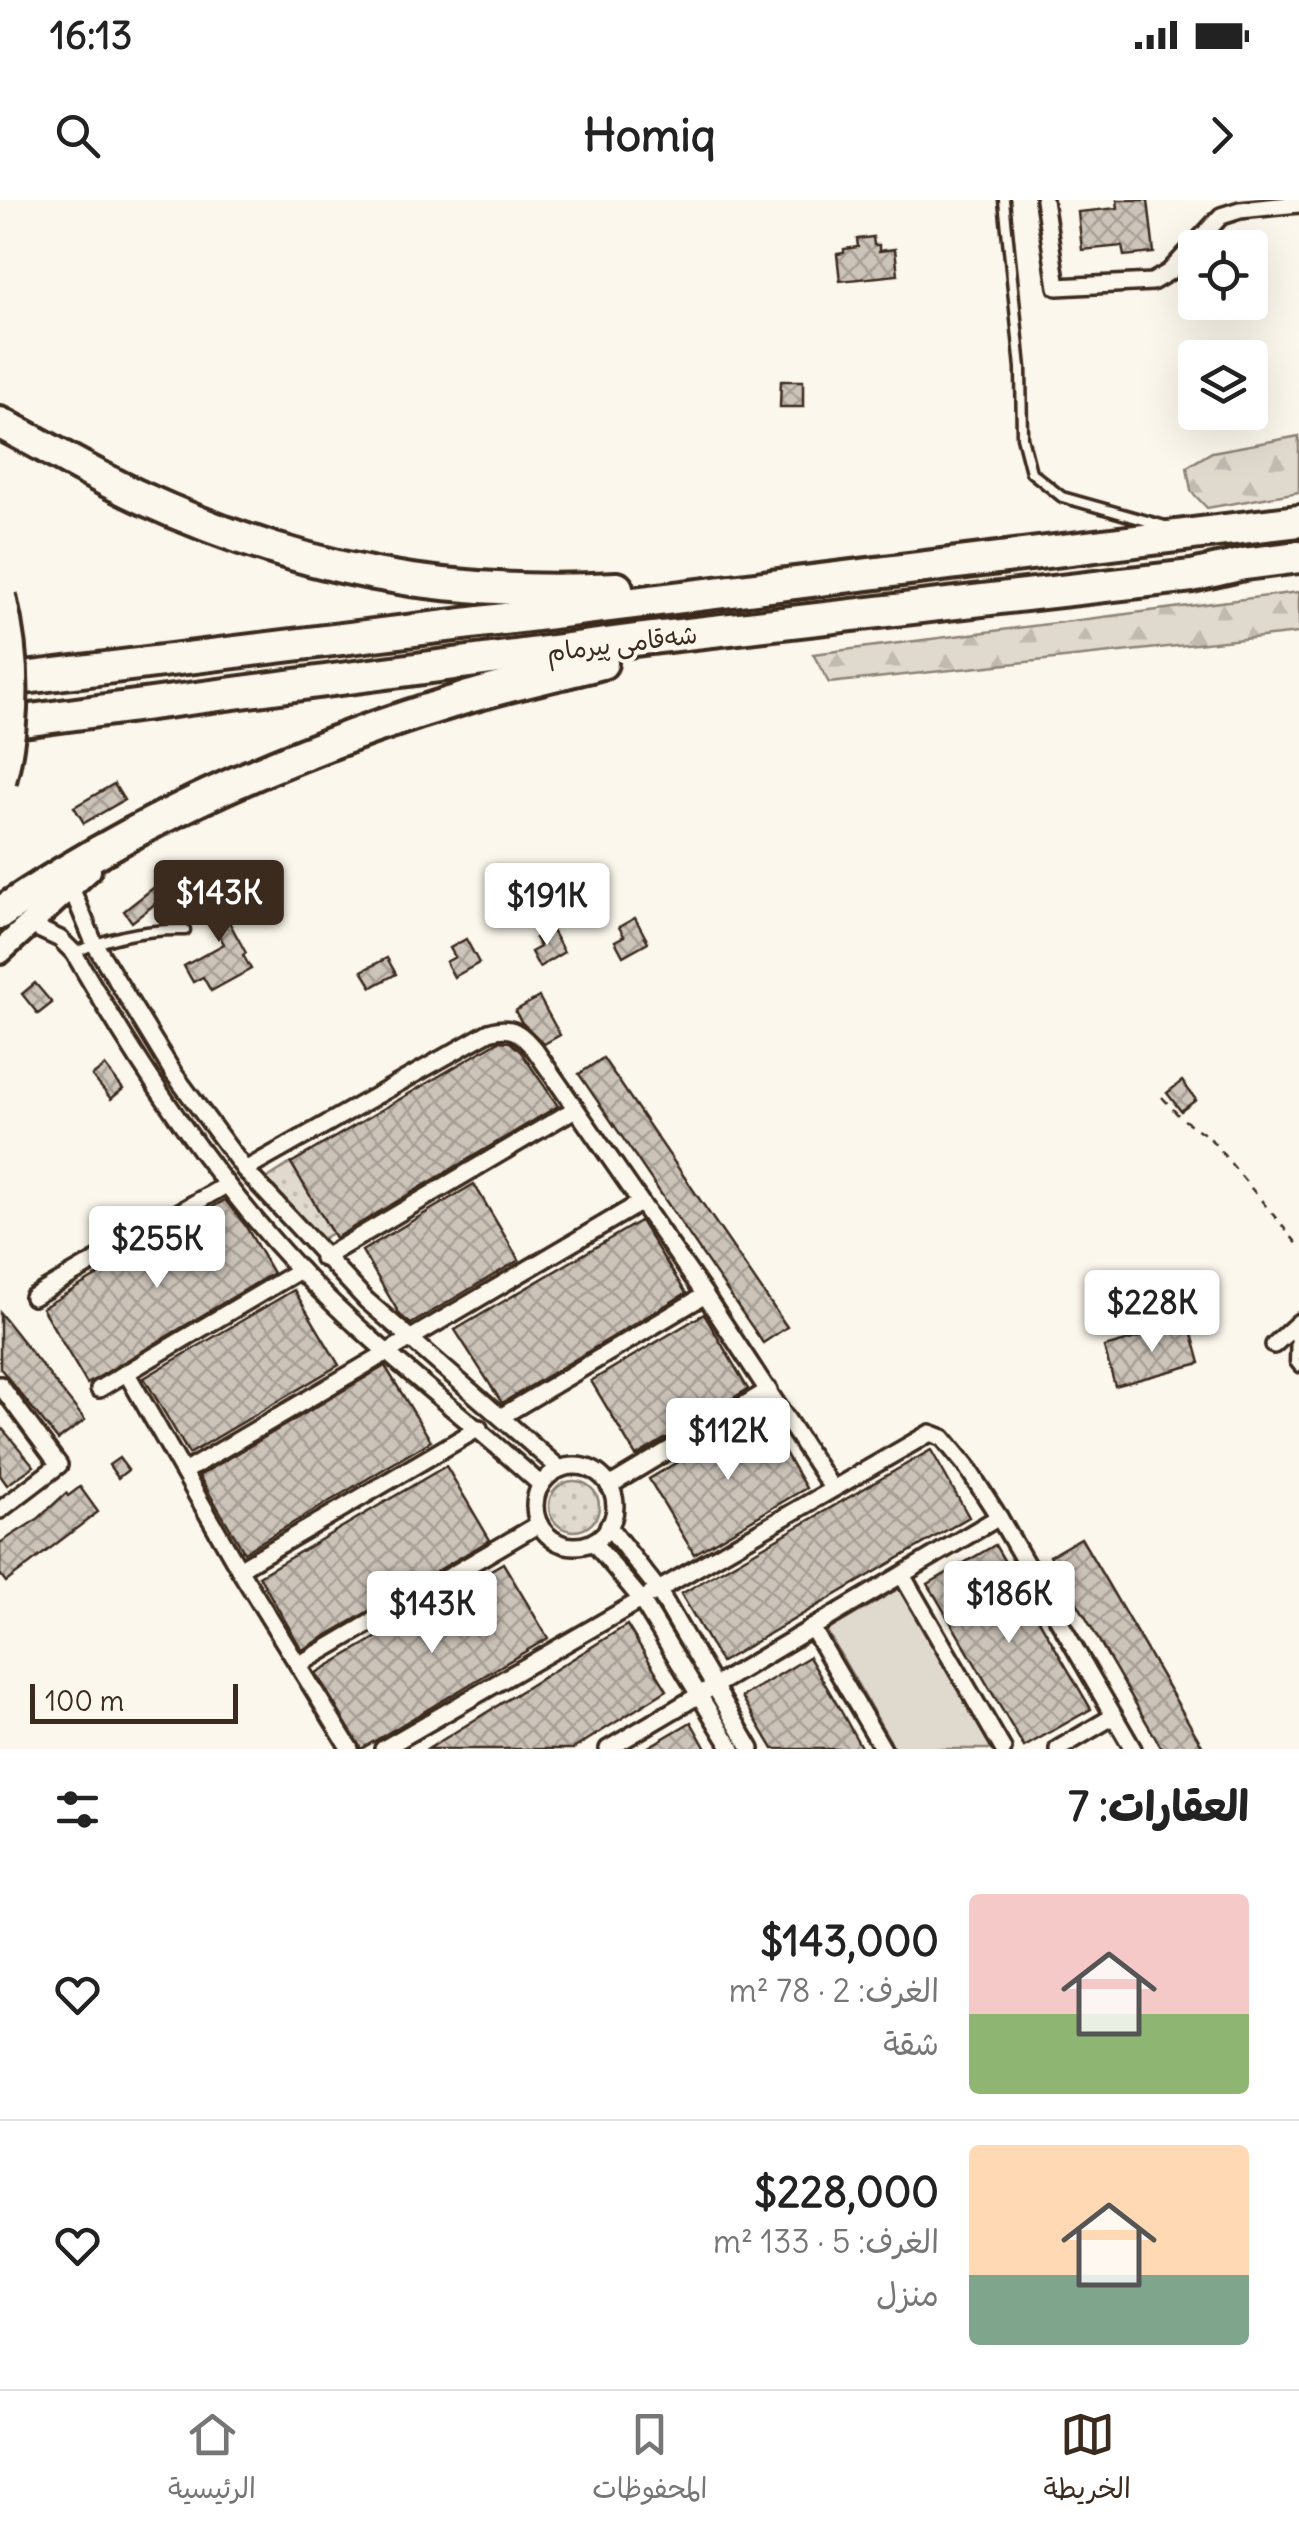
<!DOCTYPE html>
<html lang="ar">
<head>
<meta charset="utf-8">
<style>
  body { margin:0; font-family:Delius,"Playpen Sans Arabic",sans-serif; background:#f6f6f6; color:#222; direction:rtl; height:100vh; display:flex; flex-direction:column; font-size:38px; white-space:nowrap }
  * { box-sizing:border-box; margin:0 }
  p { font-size:32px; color:#767676 }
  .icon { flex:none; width:55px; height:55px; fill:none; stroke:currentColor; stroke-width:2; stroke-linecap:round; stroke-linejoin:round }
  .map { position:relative; height:1549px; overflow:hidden; direction:ltr }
  .drawer { display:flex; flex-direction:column; background:#fff; flex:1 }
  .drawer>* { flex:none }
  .buttons { position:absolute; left:1178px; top:30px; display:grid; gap:20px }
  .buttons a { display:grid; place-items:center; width:90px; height:90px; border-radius:10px; background:#fff; box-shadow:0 10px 40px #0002; font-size:50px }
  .scale { position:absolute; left:30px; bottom:25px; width:208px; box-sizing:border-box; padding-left:10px; border:5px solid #3b2a1e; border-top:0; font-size:28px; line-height:35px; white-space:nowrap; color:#3b2a1e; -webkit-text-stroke:8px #fbf7ec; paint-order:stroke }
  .price { position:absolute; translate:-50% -85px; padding:0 22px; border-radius:10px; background:#fff; color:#222; font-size:32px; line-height:65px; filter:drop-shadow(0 2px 5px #0008) }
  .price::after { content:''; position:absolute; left:50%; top:60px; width:30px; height:22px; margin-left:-15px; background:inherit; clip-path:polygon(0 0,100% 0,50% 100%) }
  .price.on { background:#3b2a1e; color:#fff }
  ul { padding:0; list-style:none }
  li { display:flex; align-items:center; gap:30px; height:250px; padding:0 50px }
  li+li { border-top:2px solid #e0e0e0 }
  li span { display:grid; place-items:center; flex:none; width:280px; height:200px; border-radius:10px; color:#555 }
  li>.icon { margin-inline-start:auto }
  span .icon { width:120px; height:120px; fill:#fffc; stroke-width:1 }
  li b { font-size:42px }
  h2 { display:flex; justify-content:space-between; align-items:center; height:120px; padding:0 50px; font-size:42px }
  .status { display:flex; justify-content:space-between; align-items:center; height:70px; padding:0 50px; background:#fff; direction:ltr }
  .status svg { height:28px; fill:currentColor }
  header { display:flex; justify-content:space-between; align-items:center; height:130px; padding:0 50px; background:#fff; font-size:45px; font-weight:800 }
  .tab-bar { display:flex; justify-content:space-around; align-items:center; height:140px; border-top:2px solid #e0e0e0; background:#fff; font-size:28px; color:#767676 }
  .tab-bar a { display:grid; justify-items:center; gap:5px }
  .tab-bar .on { color:#3b2a1e }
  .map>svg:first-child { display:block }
  .grass { fill:url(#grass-dots); stroke:#8d8276; stroke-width:2.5 }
  .forest { fill:url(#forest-firs); stroke:#8d8276; stroke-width:2.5 }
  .park { fill:#dfd9ce; stroke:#8d8276; stroke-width:2.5 }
  .building { fill:url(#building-cross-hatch); stroke:#3b2a1e; stroke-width:2.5 }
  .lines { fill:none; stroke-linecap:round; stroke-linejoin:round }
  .lane-casing { stroke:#3b2a1e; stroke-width:15 }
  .street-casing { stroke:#3b2a1e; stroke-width:22 }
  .secondary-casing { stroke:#3b2a1e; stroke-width:30 }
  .highway-casing { stroke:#3b2a1e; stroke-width:38 }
  .path { stroke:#3b2a1e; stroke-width:2.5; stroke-dasharray:8 8; stroke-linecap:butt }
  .lane { stroke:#fbf7ec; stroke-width:8 }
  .street { stroke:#fbf7ec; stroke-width:15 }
  .secondary { stroke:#fbf7ec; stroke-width:22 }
  .highway { stroke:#fbf7ec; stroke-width:30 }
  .highway-bridge-casing { stroke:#3b2a1e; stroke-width:38; stroke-linecap:butt }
  .highway-bridge { stroke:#fbf7ec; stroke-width:30 }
  .labels { text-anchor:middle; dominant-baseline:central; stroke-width:8; stroke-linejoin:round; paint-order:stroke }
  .street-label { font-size:25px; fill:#3b2a1e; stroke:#fbf7ec }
</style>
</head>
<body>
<div class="status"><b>16:13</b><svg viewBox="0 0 49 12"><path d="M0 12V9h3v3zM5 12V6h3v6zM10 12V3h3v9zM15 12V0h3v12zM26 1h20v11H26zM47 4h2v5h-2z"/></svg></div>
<header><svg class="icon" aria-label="forward" viewBox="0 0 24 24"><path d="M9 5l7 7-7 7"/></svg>Homiq<svg class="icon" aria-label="search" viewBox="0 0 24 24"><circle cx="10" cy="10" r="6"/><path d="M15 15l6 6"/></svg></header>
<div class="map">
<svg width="1299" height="1549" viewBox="0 0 1299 1549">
  <defs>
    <pattern id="grass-dots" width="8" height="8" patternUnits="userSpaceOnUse" patternTransform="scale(2.5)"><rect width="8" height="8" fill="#dfd9ce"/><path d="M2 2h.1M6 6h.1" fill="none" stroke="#c0bab0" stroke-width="1.8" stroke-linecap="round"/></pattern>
    <pattern id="forest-firs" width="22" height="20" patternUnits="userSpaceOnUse" patternTransform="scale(2.5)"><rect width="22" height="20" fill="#dfd9ce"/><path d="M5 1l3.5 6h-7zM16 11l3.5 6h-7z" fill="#c0bab0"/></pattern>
    <pattern id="building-cross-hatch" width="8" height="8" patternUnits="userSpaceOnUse" patternTransform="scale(2.5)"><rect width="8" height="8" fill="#ccc4b9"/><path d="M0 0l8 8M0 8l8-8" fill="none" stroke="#a79f96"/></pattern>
  </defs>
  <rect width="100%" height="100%" fill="#fbf7ec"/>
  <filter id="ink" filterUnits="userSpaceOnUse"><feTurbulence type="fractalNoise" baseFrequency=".01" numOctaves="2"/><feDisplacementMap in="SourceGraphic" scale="20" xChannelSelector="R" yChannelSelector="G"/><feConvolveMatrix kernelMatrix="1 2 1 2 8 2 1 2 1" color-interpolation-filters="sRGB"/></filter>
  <g filter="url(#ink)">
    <g class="grass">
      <polygon points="291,963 332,1033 322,1039 266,979"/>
      <circle cx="574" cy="1306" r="25"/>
    </g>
    <g class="forest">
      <polygon points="1299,236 1299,292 1207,308 1191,291 1187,267 1212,252"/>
      <polygon points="1299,392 1299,433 829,483 813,454"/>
    </g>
    <polygon class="park" points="900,1388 994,1549 895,1549 827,1431"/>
    <g class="building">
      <polygon points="1117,0 1148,0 1154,53 1124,56 1122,46 1082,50 1078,12 1118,8"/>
      <polygon points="873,37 874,45 879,45 879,51 895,49 898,75 840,81 837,54 844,53 844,49 858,47 857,39"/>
      <polygon points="781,181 803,181 803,207 780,207"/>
      <polygon points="114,584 124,600 84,623 74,607"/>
      <polygon points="222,680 229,693 217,700 246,753 243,755 251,769 211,791 203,777 193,782 184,766 224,744 197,693"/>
      <polygon points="157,685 165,696 132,722 124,711"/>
      <polygon points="635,718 648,742 623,756 615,741 624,736 619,727"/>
      <polygon points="551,729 564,752 539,767 531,752 540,747 535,738"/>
      <polygon points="466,739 479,763 454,777 446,762 455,757 450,748"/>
      <polygon points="387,758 396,774 372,787 362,771"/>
      <polygon points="35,783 52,803 38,814 22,794"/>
      <polygon points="539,797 560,835 544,844 522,823 515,811"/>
      <polygon points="499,841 510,842 521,852 558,906 335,1038 291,963"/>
      <polygon points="603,858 787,1127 763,1143 579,874"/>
      <polygon points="105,866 123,889 111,899 92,876"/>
      <polygon points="1182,881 1196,900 1181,911 1167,893"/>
      <polygon points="474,984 519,1060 411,1124 400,1115 362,1051"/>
      <polygon points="225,1000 245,1025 273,1073 87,1184 42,1108"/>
      <polygon points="640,1021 686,1093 502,1203 455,1130"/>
      <polygon points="294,1090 339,1165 189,1254 144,1178"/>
      <polygon points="0,1113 85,1220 58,1240 0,1168"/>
      <polygon points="704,1114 748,1189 636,1256 591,1181"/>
      <polygon points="1189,1123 1200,1163 1115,1186 1104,1147"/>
      <polygon points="385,1166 431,1241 244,1352 199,1276"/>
      <polygon points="761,1212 806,1288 694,1354 649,1279"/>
      <polygon points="0,1226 34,1266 7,1285 0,1275"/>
      <polygon points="931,1250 969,1317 721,1462 681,1394"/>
      <polygon points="119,1258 128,1270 118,1278 109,1265"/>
      <polygon points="446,1266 490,1340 302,1450 259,1376"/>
      <polygon points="80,1287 98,1312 6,1382 0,1374 0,1343 39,1318 66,1293 68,1296"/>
      <polygon points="1081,1338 1139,1437 1204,1549 1162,1549 1141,1513 1050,1356"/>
      <polygon points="995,1345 1091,1509 1024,1547 928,1384"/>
      <polygon points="503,1363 548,1438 361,1549 316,1473"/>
      <polygon points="627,1425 667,1490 573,1549 428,1549"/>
      <polygon points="809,1457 841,1511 862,1549 773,1549 742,1497"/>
      <polygon points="691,1522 706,1549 645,1549"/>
    </g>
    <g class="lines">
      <defs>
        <g id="lane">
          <polyline points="1004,0 1021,168 1022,237 1031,272 1062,297 1165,326"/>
          <path d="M74,753C110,736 146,729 185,730"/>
          <polyline points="1296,1129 1295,1162 1299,1167"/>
        </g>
        <g id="street">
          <polyline points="1044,0 1057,87 1152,82 1169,72 1221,16 1240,10 1299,4"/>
          <polyline points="70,685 94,743 174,874 245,970 366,1100 560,1269"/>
          <path d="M28,724L60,739L74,753C139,866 209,973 298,1068C372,1147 461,1212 541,1285"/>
          <path d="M245,970L489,832C512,824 520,833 535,850L705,1095L832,1288"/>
          <polyline points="323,1058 575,909"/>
          <polyline points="33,1097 226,985"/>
          <polyline points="1274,1145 1299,1122"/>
          <polyline points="126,1172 239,1369 350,1549"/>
          <polyline points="0,1185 59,1265 0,1310"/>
          <polyline points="99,1189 300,1070"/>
          <polyline points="502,1216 705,1095"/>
          <circle cx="575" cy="1306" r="40"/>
          <polyline points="184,1272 640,1003"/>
          <polyline points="609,1286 769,1190"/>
          <polyline points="608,1326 657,1388 751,1549"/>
          <polyline points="593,1342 640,1398 732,1549"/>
          <polyline points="239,1369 479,1228"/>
          <polyline points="902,1375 1003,1549"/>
          <polyline points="812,1428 883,1549"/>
          <polyline points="300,1464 539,1324"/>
          <polyline points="383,1549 930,1233 943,1238 966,1266 999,1317 1133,1549"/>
          <polyline points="608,1549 999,1317"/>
          <polyline points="1058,1549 1114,1516"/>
        </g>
        <polyline id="secondary" points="0,752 89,670"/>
        <g id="highway">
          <path d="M0,223C47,247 94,276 142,298C301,371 442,397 617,388"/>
          <polyline points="0,481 1299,321"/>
          <polyline points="0,524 643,439 1192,376 1244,364 1299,357"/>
          <path d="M0,713C140,618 299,548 462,499C508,485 555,475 602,463"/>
        </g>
      </defs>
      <use href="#lane" class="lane-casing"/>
      <use href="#street" class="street-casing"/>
      <use href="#secondary" class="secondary-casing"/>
      <use href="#highway" class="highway-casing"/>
      <polyline class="path" points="1162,897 1181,918 1209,937 1299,1046"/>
      <use href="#lane" class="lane"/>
      <use href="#street" class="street"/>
      <use href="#secondary" class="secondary"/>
      <use href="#highway" class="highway"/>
      <defs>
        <path id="highway-bridge" d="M0,397C15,459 16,519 0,581"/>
      </defs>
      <use href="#highway-bridge" class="highway-bridge-casing"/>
      <use href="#highway-bridge" class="highway-bridge"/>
    </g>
  </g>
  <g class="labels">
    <g class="street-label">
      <text transform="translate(622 443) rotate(-7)">شەقامی پیرمام</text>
    </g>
  </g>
</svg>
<div class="buttons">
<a><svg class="icon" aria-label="locate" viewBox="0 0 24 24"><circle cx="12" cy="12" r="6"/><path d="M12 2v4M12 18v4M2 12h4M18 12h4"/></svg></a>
<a><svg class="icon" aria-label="layers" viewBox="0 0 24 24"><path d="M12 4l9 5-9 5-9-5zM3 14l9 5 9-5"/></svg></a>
</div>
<div class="scale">100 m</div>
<b class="price on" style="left:219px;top:745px">$143K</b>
<b class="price" style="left:547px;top:748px">$191K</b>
<b class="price" style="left:157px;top:1091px">$255K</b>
<b class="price" style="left:1152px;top:1155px">$228K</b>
<b class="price" style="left:728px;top:1283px">$112K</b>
<b class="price" style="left:1009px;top:1446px">$186K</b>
<b class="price" style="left:432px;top:1456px">$143K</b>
</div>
<section class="drawer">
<h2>العقارات: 7<svg class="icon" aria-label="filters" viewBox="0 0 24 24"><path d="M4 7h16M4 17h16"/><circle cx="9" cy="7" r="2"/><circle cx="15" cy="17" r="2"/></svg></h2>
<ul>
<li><span style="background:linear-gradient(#f6c9c9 60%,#8fb573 0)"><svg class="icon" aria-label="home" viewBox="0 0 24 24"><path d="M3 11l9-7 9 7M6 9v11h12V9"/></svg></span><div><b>$143,000</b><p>الغرف: 2 · 78 m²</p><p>شقة</p></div><svg class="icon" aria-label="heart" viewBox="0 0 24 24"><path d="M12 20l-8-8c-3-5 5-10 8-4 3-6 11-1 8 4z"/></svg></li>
<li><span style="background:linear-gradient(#ffd9b3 65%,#7fa58c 0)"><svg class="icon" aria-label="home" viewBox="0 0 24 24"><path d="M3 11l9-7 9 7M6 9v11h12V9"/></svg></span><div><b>$228,000</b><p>الغرف: 5 · 133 m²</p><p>منزل</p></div><svg class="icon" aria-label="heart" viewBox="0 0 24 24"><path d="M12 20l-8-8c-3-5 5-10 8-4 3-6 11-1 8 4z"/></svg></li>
</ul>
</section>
<nav class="tab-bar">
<a class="on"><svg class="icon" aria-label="map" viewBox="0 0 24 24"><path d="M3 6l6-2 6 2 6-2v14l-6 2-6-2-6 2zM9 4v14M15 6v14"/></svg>الخريطة</a>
<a><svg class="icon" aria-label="saved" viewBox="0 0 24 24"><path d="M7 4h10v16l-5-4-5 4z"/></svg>المحفوظات</a>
<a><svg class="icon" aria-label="home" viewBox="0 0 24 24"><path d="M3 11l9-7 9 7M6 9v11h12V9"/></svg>الرئيسية</a>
</nav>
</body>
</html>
